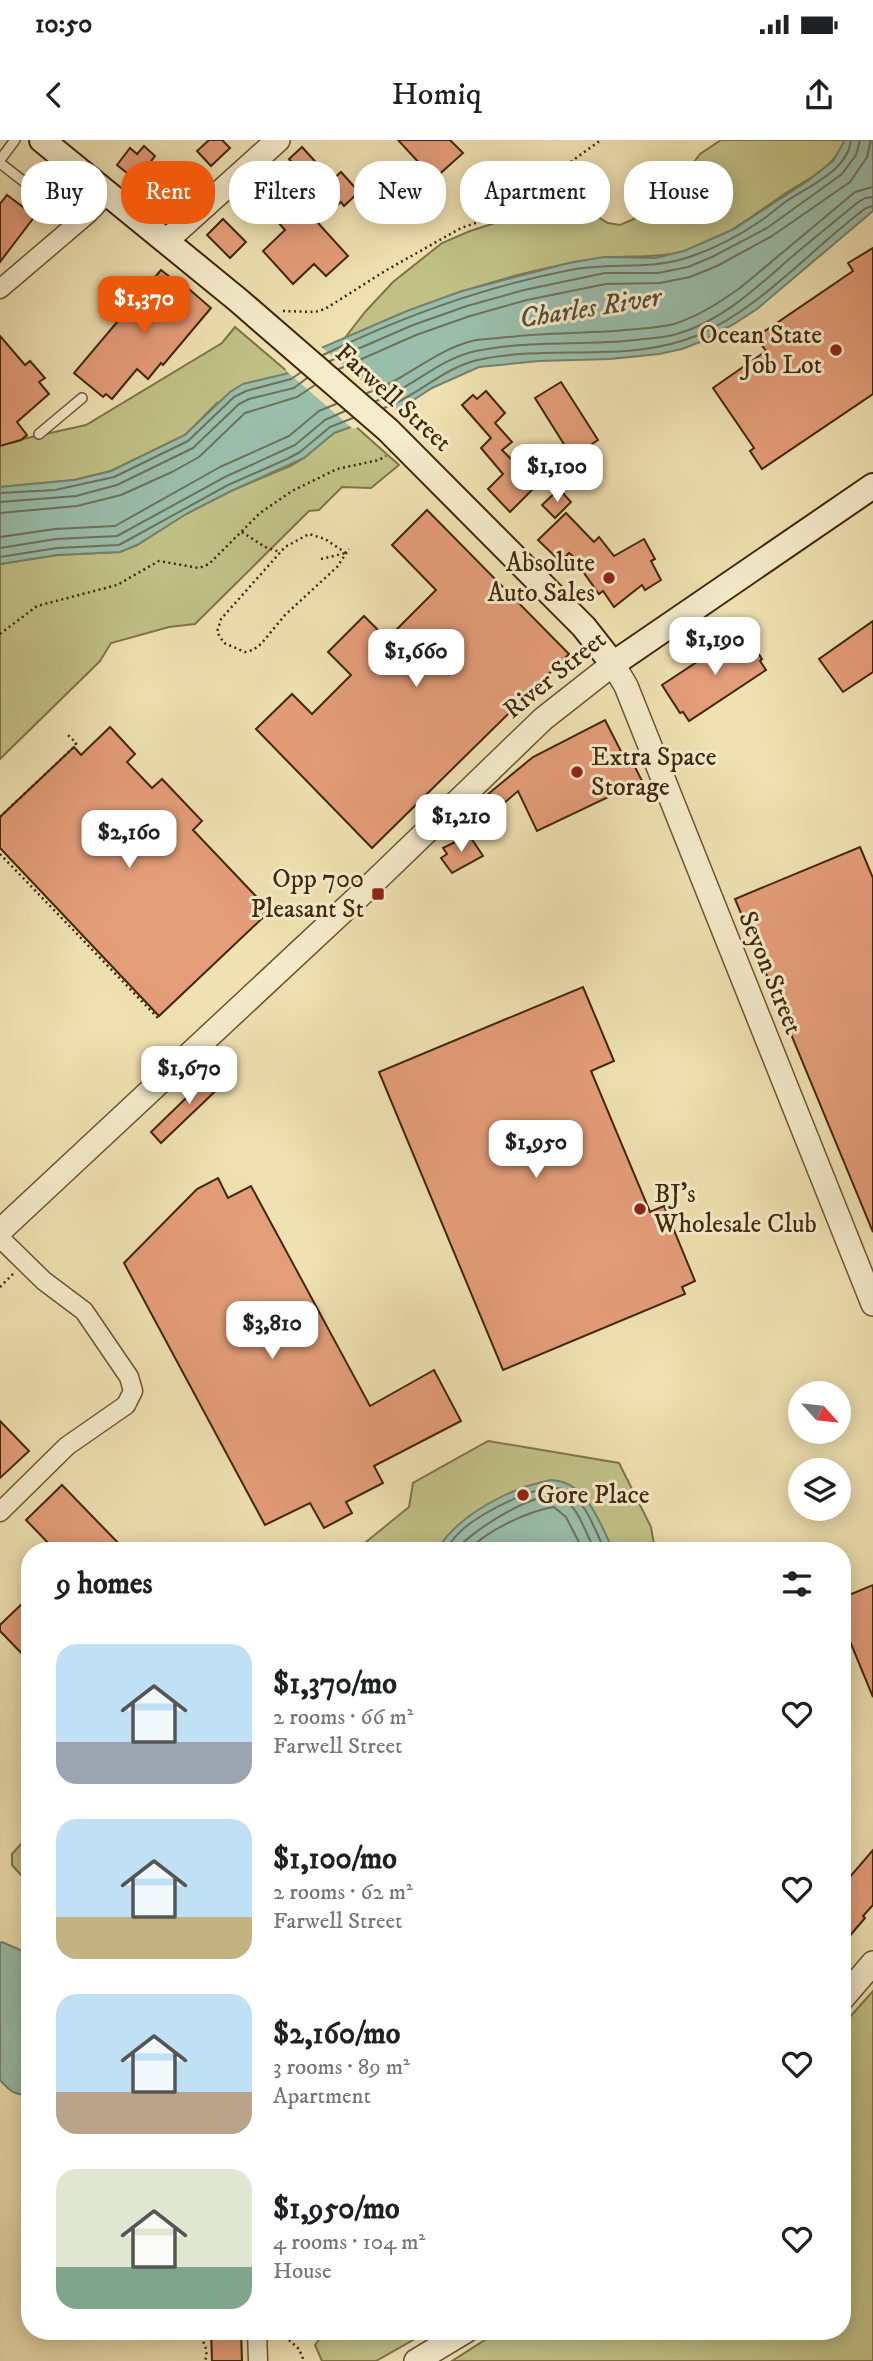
<!DOCTYPE html>
<html lang="en">
<head>
<meta charset="utf-8">
<style>
  body { margin:0; font-family:"IM FELL DW Pica",serif; background:#f2f2f2; color:#202124; height:100vh; display:flex; flex-direction:column; font-size:26px; white-space:nowrap }
  * { box-sizing:border-box; margin:0 }
  p { font-size:23px; color:#757577 }
  .icon { flex:none; width:38px; height:38px; fill:none; stroke:currentColor; stroke-width:2; stroke-linecap:round; stroke-linejoin:round }
  .map { position:relative; flex:1; overflow:hidden }
  .side { position:absolute; left:21px; top:1402px; width:830px; height:798px; display:flex; flex-direction:column; background:#fff; border-radius:28px; box-shadow:0 4px 18px #0003 }
  .side>* { flex:none }
  .top-card { position:absolute; left:21px; top:21px; width:831px; height:63px; display:flex; gap:14px }
  .needle { width:46px; rotate:117deg }
  .tools { position:absolute; left:788px; top:1241px; display:grid; gap:14px }
  .tools a { display:grid; place-items:center; width:63px; height:63px; border-radius:50%; background:#fff; box-shadow:0 4px 18px #0003; font-size:35px }
  .price { position:absolute; translate:-50% -60px; padding:0 16px; border-radius:14px; background:#fff; color:#222; font-size:23px; line-height:46px; filter:drop-shadow(0 2px 4px #0008) }
  .price::after { content:''; position:absolute; left:50%; top:42px; width:21px; height:16px; margin-left:-10px; background:inherit; clip-path:polygon(0 0,100% 0,50% 100%) }
  .price.current { background:#ea580c; color:#fff }
  ul { padding:0; list-style:none }
  li { display:flex; align-items:center; gap:21px; height:175px; padding:0 35px }
  li span { display:grid; place-items:center; flex:none; width:196px; height:140px; border-radius:21px; color:#555 }
  li>.icon { margin-inline-start:auto }
  span .icon { width:84px; height:84px; fill:#fffc; stroke-width:1 }
  li b { font-size:30px }
  h2 { display:flex; justify-content:space-between; align-items:center; height:84px; padding:0 35px; font-size:30px }
  .chip { padding:0 24px; border-radius:28px; background:#fff; box-shadow:0 4px 18px #0003; font-size:24px; line-height:63px }
  .chip.current { background:#ea580c; color:#fff }
  .status { display:flex; justify-content:space-between; align-items:center; height:49px; padding:0 35px; background:#fff; direction:ltr }
  .status svg { height:19px; fill:currentColor }
  header { display:flex; justify-content:space-between; align-items:center; height:91px; padding:0 35px; background:#fff; font-size:32px; font-weight:600 }
  .map>svg:first-child { display:block }
  .green { fill:#c1c186; stroke:#817447; stroke-width:2 }
  .water { fill:#9abeac; stroke:#76816a; stroke-width:2 }
  .pier { fill:#efe1b1 }
  .lines { fill:none; stroke-linecap:round; stroke-linejoin:round }
  .shore { stroke:#6e725a; stroke-width:2 }
  .building { fill:#e49d79; stroke:#412608; stroke-width:2 }
  .service-casing { stroke:#6c5532; stroke-width:12 }
  .minor-casing { stroke:#6c5532; stroke-width:21 }
  .tertiary-casing { stroke:#6c5532; stroke-width:26 }
  .secondary-casing { stroke:#412608; stroke-width:28 }
  .path { stroke:#412608; stroke-width:2.5; stroke-dasharray:2 3.5; stroke-linecap:butt }
  .service { stroke:#f5eccc; stroke-width:9 }
  .minor { stroke:#f5eccc; stroke-width:18 }
  .tertiary { stroke:#f5eccc; stroke-width:23 }
  .secondary { stroke:#f5eccc; stroke-width:24 }
  .poi-dot { fill:#8f2418; stroke:#f5eccc; stroke-width:2.5 }
  .labels { text-anchor:middle; dominant-baseline:central; stroke-width:6; stroke-linejoin:round; paint-order:stroke }
  .poi-label { font-size:26px; fill:#412608; stroke:#f5eccc; text-anchor:end }
  .street-label { font-size:26px; fill:#412608; stroke:#f5eccc }
  .water-label { font-size:28px; font-style:italic; fill:#574c31; stroke:#f5eccc }
</style>
</head>
<body>
<div class="status"><b>10:50</b><svg viewBox="0 0 49 12"><path d="M0 12V9h3v3zM5 12V6h3v6zM10 12V3h3v9zM15 12V0h3v12zM26 1h20v11H26zM47 4h2v5h-2z"/></svg></div>
<header><svg class="icon" aria-label="back" viewBox="0 0 24 24"><path d="M15 5l-7 7 7 7"/></svg>Homiq<svg class="icon" aria-label="share" viewBox="0 0 24 24"><path d="M12 15V3M7 8l5-5 5 5M5 13v7h14v-7"/></svg></header>
<div class="map">
<svg width="873" height="2221" viewBox="0 0 873 2221">
  <rect width="100%" height="100%" fill="#efe1b1"/>
  <filter id="stains"><feTurbulence type="fractalNoise" baseFrequency=".00286" numOctaves="4"/><feColorMatrix values="0 0 0 0 .2 0 0 0 0 .09 0 0 0 0 .02 0 0 0 .5 -.17"/></filter>
  <radialGradient id="worn" r=".72"><stop offset=".6" stop-color="#630" stop-opacity="0"/><stop offset="1" stop-color="#630" stop-opacity=".3"/></radialGradient>
  <g class="green">
    <path d="M721,0H845C835,28 806,40 783,55C751,77 720,102 681,112C654,119 629,115 602,118C574,121 546,128 518,135C458,151 400,172 344,199L365,172L393,142L442,103L470,91L548,66L588,71L608,83L620,85L643,75L681,40L700,14Z"/>
    <polygon points="235,187 289,233 217,263 185,295 111,331 74,340 0,347 0,304 86,285 222,203"/>
    <polygon points="354,285 399,325 371,348 342,347 319,370 309,371 195,484 169,487 111,503 100,521 0,619 0,424 57,415 120,412 137,405 186,374 231,351 290,326 304,318 334,293"/>
    <polygon points="488,1301 619,1323 651,1387 655,1410 362,1410 361,1406 409,1367 413,1343"/>
    <polygon points="30,1694 30,1745 12,1725 12,1714"/>
    <polygon points="873,1851 873,2221 452,2221 499,2191 842,2191 842,1886"/>
    <polygon points="325,2191 429,2191 376,2221 322,2221 315,2205"/>
  </g>
  <g class="water">
    <polygon points="845,0 873,0 873,71 757,169 734,184 700,202 682,209 659,214 610,219 539,221 479,227 432,248 398,270 334,293 304,318 231,351 186,374 137,405 120,412 57,415 0,424 0,347 74,340 111,331 185,295 230,252 243,244 289,233 321,208 407,171 462,151 569,123 604,117 655,118 684,111 734,89 809,40 833,21"/>
    <path d="M551,1340C587,1341 600,1384 613,1410H437C459,1374 510,1348 551,1340Z"/>
    <path d="M2,1802L25,1812L30,1818V1953C16,1958 9,1950 0,1940V1803Z"/>
  </g>
  <polygon class="pier" points="319,205 400,273 353,289 285,230"/>
  <g class="lines">
    <g class="shore">
      <path d="M323,215C401,177 484,147 570,130C608,122 650,130 686,118C712,110 740,95 762,80C771,74 779,66 788,60C810,46 848,30 851,0"/>
      <polyline points="330,221 413,185 467,166 524,150 605,133 658,133 688,127 712,117 767,88 842,34 856,15 860,0"/>
      <polyline points="339,229 416,195 470,176 527,160 606,144 660,143 690,137 717,126 772,96 850,42 867,17 871,0"/>
      <path d="M367,253C404,241 433,211 472,201C480,199 490,199 499,198C545,192 591,194 637,189C650,188 662,187 674,184C699,176 720,162 740,148L855,52L873,47"/>
      <path d="M376,261C411,249 438,219 476,211C528,200 582,206 635,200C649,198 664,198 677,194C721,181 754,150 787,121C810,101 834,82 857,63L865,58L873,57"/>
      <path d="M384,268C417,257 442,228 478,220C548,204 631,224 698,195C760,169 812,108 866,68L873,66"/>
      <polyline points="0,353 55,350 114,337 188,301 234,257 246,251 291,239 300,233"/>
      <polyline points="0,362 76,356 117,345 193,308 239,264 249,259 294,248 307,238"/>
      <polyline points="0,373 77,366 121,355 172,332 199,317 245,273 297,257 315,245"/>
      <polyline points="0,397 55,389 115,386 220,327 289,296 319,271 336,264"/>
      <polyline points="0,408 56,399 117,396 225,337 295,305 325,280 345,271"/>
      <polyline points="0,417 57,408 119,405 228,345 287,319 300,312 330,287 353,278"/>
      <path d="M445,1410C450,1403 456,1395 463,1389C481,1373 545,1338 567,1351C587,1362 595,1392 605,1410"/>
      <path d="M456,1410C470,1392 542,1344 564,1359C580,1370 586,1395 595,1410"/>
      <path d="M469,1410C486,1391 528,1371 554,1367L566,1377L583,1410"/>
    </g>
  </g>
  <g class="building">
    <polygon points="209,0 222,0 230,8 211,26 197,11"/>
    <polygon points="398,0 450,0 463,13 434,39"/>
    <polygon points="144,6 155,16 136,40 117,25 130,8 137,14"/>
    <polygon points="302,7 332,40 341,32 359,52 344,66 341,62 318,83 348,116 326,136 314,124 293,144 263,111 285,90 255,56 271,42 298,71 319,52 289,19"/>
    <polygon points="379,24 408,56 391,71 362,39"/>
    <polygon points="173,38 186,50 169,67 156,55"/>
    <polygon points="7,55 35,76 0,122 0,64"/>
    <polygon points="223,79 246,102 230,118 207,95"/>
    <polygon points="873,108 873,254 762,329 750,311 754,308 713,248 766,211 756,197 853,131 848,123"/>
    <polygon points="161,130 180,145 182,143 211,168 163,225 161,223 148,239 137,229 112,259 106,254 103,257 74,233"/>
    <polygon points="0,196 25,225 30,221 45,238 39,242 49,254 17,282 27,295 21,300 0,306"/>
    <polygon points="561,242 598,300 572,317 535,258"/>
    <polygon points="486,251 505,273 495,283 512,302 502,310 537,345 510,372 488,349 503,334 481,308 491,298 462,265 473,255 477,259"/>
    <polygon points="559,349 571,362 555,378 542,365"/>
    <polygon points="427,370 569,514 372,708 256,589 292,554 312,574 351,535 328,512 364,476 387,499 436,450 392,405"/>
    <polygon points="566,373 594,402 599,397 614,416 644,399 655,419 651,421 661,440 645,450 642,445 614,467 603,451 599,454 584,433 588,429 569,413 561,422 538,400"/>
    <polygon points="873,481 873,532 843,552 819,519"/>
    <polygon points="744,491 762,519 760,521 766,530 689,581 683,572 680,573 662,545"/>
    <polygon points="605,580 629,627 634,625 642,641 537,691 518,651 494,672 482,659 533,617"/>
    <polygon points="110,587 135,614 127,622 152,648 162,639 202,681 193,690 270,771 159,876 0,708 0,677 74,607 81,615"/>
    <polygon points="469,695 483,716 452,733 441,718 447,714 443,708"/>
    <polygon points="860,707 873,738 873,1092 735,759"/>
    <polygon points="583,847 614,921 591,931 650,1072 664,1066 695,1141 682,1147 685,1154 503,1230 379,932"/>
    <polygon points="215,930 226,941 161,1003 151,992"/>
    <polygon points="218,1038 228,1058 251,1046 370,1266 434,1230 461,1281 374,1326 383,1343 346,1362 352,1373 324,1388 310,1363 265,1385 124,1123 197,1049"/>
    <polygon points="0,1281 29,1311 0,1338"/>
    <polygon points="62,1345 125,1410 55,1410 26,1380"/>
    <polygon points="873,1445 873,1557 842,1482 842,1458"/>
    <polygon points="30,1456 30,1522 0,1491 0,1485"/>
    <polygon points="873,1710 873,1765 863,1776 865,1778 842,1805 842,1746"/>
    <polygon points="211,2191 241,2191 242,2221 212,2221"/>
  </g>
  <g class="lines">
    <defs>
      <g id="service">
        <polyline points="0,20 15,0"/>
        <polyline points="0,23 45,58 71,88"/>
        <polyline points="47,58 88,74"/>
        <polyline points="39,294 82,258"/>
      </g>
      <g id="minor">
        <polyline points="0,149 88,74 108,53"/>
        <polyline points="0,1098 44,1141 84,1171 129,1237 133,1251 126,1265 67,1306 0,1372"/>
        <polyline points="257,2191 258,2221"/>
      </g>
      <g id="tertiary">
        <polyline points="166,101 278,0"/>
        <polyline points="0,1091 371,745 543,579 613,524 626,546 873,1164"/>
        <polyline points="842,1859 873,1823"/>
        <polyline points="416,2221 466,2191"/>
      </g>
      <polyline id="secondary" points="42,0 238,160 388,290 584,487 613,524 873,346"/>
    </defs>
    <use href="#service" class="service-casing"/>
    <use href="#minor" class="minor-casing"/>
    <use href="#tertiary" class="tertiary-casing"/>
    <use href="#secondary" class="secondary-casing"/>
    <g class="path">
      <polyline points="283,171 315,172 325,169 385,131 461,88 496,76 601,0"/>
      <polyline points="242,392 265,407 280,412"/>
      <polyline points="346,413 325,399 309,394 285,407 221,479 217,492 224,503 245,512 253,510 261,504 285,475 337,427 349,409"/>
      <polyline points="321,419 346,413"/>
      <polyline points="0,494 37,466 117,445 159,421 199,428 209,424 260,373 292,351 337,329 379,320 386,316"/>
      <polyline points="0,677 75,606 76,603 68,595"/>
      <polyline points="0,714 158,878"/>
      <polyline points="0,1147 13,1134"/>
      <path d="M202,2191C200,2203 210,2206 205,2221"/>
      <polyline points="289,2200 299,2209 304,2221"/>
    </g>
    <use href="#service" class="service"/>
    <use href="#minor" class="minor"/>
    <use href="#tertiary" class="tertiary"/>
    <use href="#secondary" class="secondary"/>
  </g>
  <g class="poi-dot">
    <circle cx="836" cy="210" r="7"/>
    <circle cx="609" cy="438" r="7"/>
    <circle cx="577" cy="632" r="7"/>
    <rect x="371" y="747" width="14" height="14" rx="3.5"/>
    <circle cx="640" cy="1069" r="7"/>
    <circle cx="523" cy="1355" r="7"/>
  </g>
  <g class="labels">
    <g class="poi-label">
      <text x="822" y="195">Ocean State<tspan x="822" dy="30">Job Lot</tspan></text>
      <text x="595" y="423">Absolute<tspan x="595" dy="30">Auto Sales</tspan></text>
      <text x="591" y="617" text-anchor="start">Extra Space<tspan x="591" dy="30">Storage</tspan></text>
      <text x="364" y="739">Opp 700<tspan x="364" dy="30">Pleasant St</tspan></text>
      <text x="654" y="1054" text-anchor="start">BJ's<tspan x="654" dy="30">Wholesale Club</tspan></text>
      <text x="537" y="1355" text-anchor="start">Gore Place</text>
    </g>
    <g class="street-label">
      <text transform="translate(393 258) rotate(42)">Farwell Street</text>
      <text transform="translate(555 535) rotate(-39)">River Street</text>
      <text transform="translate(770 833) rotate(68)">Seyon Street</text>
    </g>
    <g class="water-label">
      <text transform="translate(590 168) rotate(-9)">Charles River</text>
    </g>
  </g>
  <rect width="100%" height="100%" filter="url(#stains)"/>
  <rect width="100%" height="100%" fill="url(#worn)"/>
</svg>
<div class="tools">
<a><svg class="needle" viewBox="-14 -14 28 28"><path d="M0-13l5 13h-10z" fill="#e53935"/><path d="M0 13l5-13h-10z" fill="#757577"/></svg></a>
<a><svg class="icon" aria-label="layers" viewBox="0 0 24 24"><path d="M12 4l9 5-9 5-9-5zM3 14l9 5 9-5"/></svg></a>
</div>
<b class="price current" style="left:144px;top:196px">$1,370</b>
<b class="price" style="left:557px;top:364px">$1,100</b>
<b class="price" style="left:715px;top:537px">$1,190</b>
<b class="price" style="left:416px;top:549px">$1,660</b>
<b class="price" style="left:461px;top:714px">$1,210</b>
<b class="price" style="left:129px;top:730px">$2,160</b>
<b class="price" style="left:189px;top:966px">$1,670</b>
<b class="price" style="left:536px;top:1040px">$1,950</b>
<b class="price" style="left:272px;top:1221px">$3,810</b>
<div class="top-card">
<a class="chip">Buy</a>
<a class="chip current">Rent</a>
<a class="chip">Filters</a>
<a class="chip">New</a>
<a class="chip">Apartment</a>
<a class="chip">House</a>
</div>
<section class="side">
<h2>9 homes<svg class="icon" aria-label="filters" viewBox="0 0 24 24"><path d="M4 7h16M4 17h16"/><circle cx="9" cy="7" r="2"/><circle cx="15" cy="17" r="2"/></svg></h2>
<ul>
<li><span style="background:linear-gradient(#bfe0f5 70%,#9aa5b1 0)"><svg class="icon" aria-label="home" viewBox="0 0 24 24"><path d="M3 11l9-7 9 7M6 9v11h12V9"/></svg></span><div><b>$1,370/mo</b><p>2 rooms · 66 m²</p><p>Farwell Street</p></div><svg class="icon" aria-label="heart" viewBox="0 0 24 24"><path d="M12 20l-8-8c-3-5 5-10 8-4 3-6 11-1 8 4z"/></svg></li>
<li><span style="background:linear-gradient(#bfe0f5 70%,#c2b280 0)"><svg class="icon" aria-label="home" viewBox="0 0 24 24"><path d="M3 11l9-7 9 7M6 9v11h12V9"/></svg></span><div><b>$1,100/mo</b><p>2 rooms · 62 m²</p><p>Farwell Street</p></div><svg class="icon" aria-label="heart" viewBox="0 0 24 24"><path d="M12 20l-8-8c-3-5 5-10 8-4 3-6 11-1 8 4z"/></svg></li>
<li><span style="background:linear-gradient(#bfe0f5 70%,#b9a48a 0)"><svg class="icon" aria-label="home" viewBox="0 0 24 24"><path d="M3 11l9-7 9 7M6 9v11h12V9"/></svg></span><div><b>$2,160/mo</b><p>3 rooms · 89 m²</p><p>Apartment</p></div><svg class="icon" aria-label="heart" viewBox="0 0 24 24"><path d="M12 20l-8-8c-3-5 5-10 8-4 3-6 11-1 8 4z"/></svg></li>
<li><span style="background:linear-gradient(#dfe7d0 70%,#7fa58c 0)"><svg class="icon" aria-label="home" viewBox="0 0 24 24"><path d="M3 11l9-7 9 7M6 9v11h12V9"/></svg></span><div><b>$1,950/mo</b><p>4 rooms · 104 m²</p><p>House</p></div><svg class="icon" aria-label="heart" viewBox="0 0 24 24"><path d="M12 20l-8-8c-3-5 5-10 8-4 3-6 11-1 8 4z"/></svg></li>
</ul>
</section>
</div>
</body>
</html>
